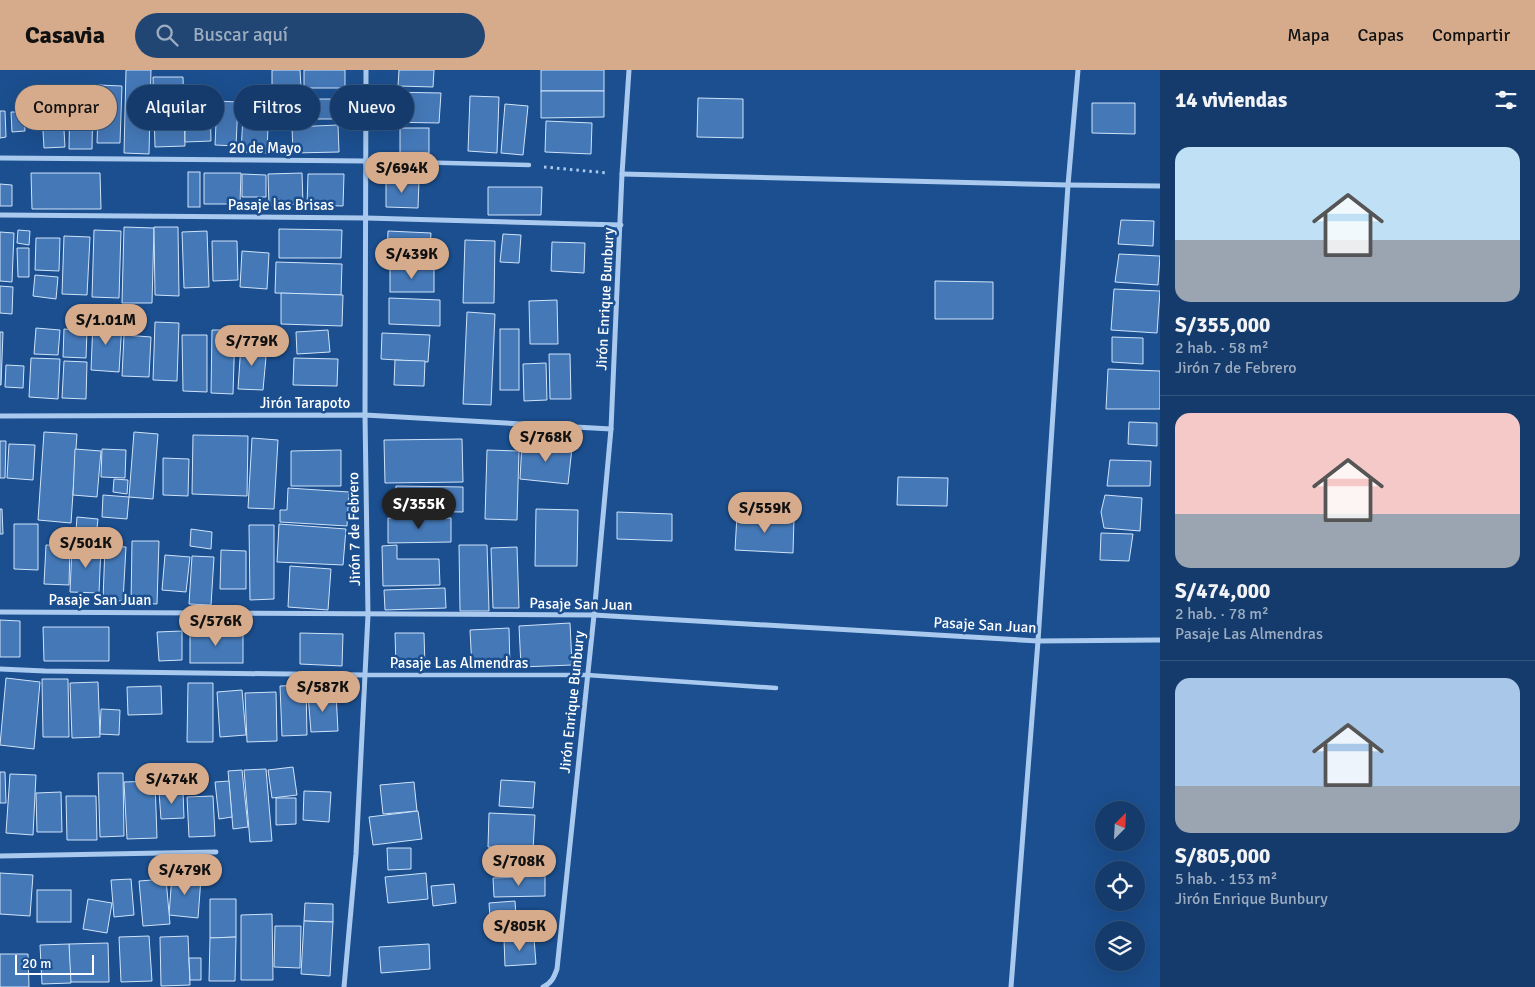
<!DOCTYPE html>
<html lang="es">
<head>
<meta charset="utf-8">
<style>
  body { margin:0; font-family:Signika,sans-serif; background:#214673; color:#f1f3f6; height:100vh; display:flex; flex-direction:column; font-size:19px; white-space:nowrap }
  * { box-sizing:border-box; margin:0 }
  p { font-size:16px; color:#9dadc1 }
  .icon { flex:none; width:28px; height:28px; fill:none; stroke:currentColor; stroke-width:2; stroke-linecap:round; stroke-linejoin:round }
  .map { position:relative; flex:1; overflow:hidden }
  .sheet { display:flex; flex-direction:column; background:#143b6b; width:375px }
  .sheet>* { flex:none }
  .hud { position:absolute; left:15px; top:15px; width:475px; height:45px; display:flex; gap:10px }
  .needle { width:32px; rotate:24deg }
  .buttons { position:absolute; left:1095px; top:731px; display:grid; gap:10px }
  .buttons a { display:grid; place-items:center; width:50px; height:50px; border-radius:50%; background:#143b6b; box-shadow:0 5px 20px #0002,0 0 0 1px #33557e; font-size:25px }
  .scale { position:absolute; left:15px; bottom:12px; width:79px; box-sizing:border-box; padding-left:5px; border:2px solid #fff; border-top:0; font-size:14px; line-height:18px; white-space:nowrap; color:#fff; -webkit-text-stroke:4px #1b4f8f; paint-order:stroke }
  .price { position:absolute; translate:-50% -42px; padding:0 11px; border-radius:18px; background:#d6ab8b; color:#111; font-size:16px; line-height:32px; filter:drop-shadow(0 1px 2px #0008) }
  .price::after { content:''; position:absolute; left:50%; top:30px; width:15px; height:11px; margin-left:-8px; background:inherit; clip-path:polygon(0 0,100% 0,50% 100%) }
  .price.current { background:#222; color:#fff }
  ul { padding:0; list-style:none }
  li { display:grid; align-content:center; gap:10px; height:265px; padding:0 15px }
  li+li { border-top:1px solid #33557e }
  li span { display:grid; place-items:center; height:155px; border-radius:15px; color:#555 }
  li>.icon { margin-inline-start:auto }
  span .icon { width:90px; height:90px; fill:#fffc; stroke-width:1 }
  li b { font-size:21px }
  h2 { display:flex; justify-content:space-between; align-items:center; height:60px; padding:0 15px; font-size:21px }
  .tag { padding:0 18px; border-radius:22px; background:#143b6b; box-shadow:0 5px 20px #0002,0 0 0 1px #33557e; font-size:18px; line-height:45px }
  .tag.current { background:#d6ab8b; color:#111 }
  header { display:flex; align-items:center; gap:30px; box-sizing:border-box; height:70px; padding:0 25px; background:#d6ab8b; color:#111 }
  header strong { font-size:24px }
  nav { display:flex; gap:28px; margin-inline-start:auto; font-size:18px }
  .search { width:350px; height:45px; background:#214673; display:flex; align-items:center; gap:12px; box-sizing:border-box; padding:0 18px; border-radius:28px; color:#9dadc1; font-size:19px }
  main { display:flex; flex:1; min-height:0 }
  .map>svg:first-child { display:block }
  .building { fill:#4478b7; stroke:#cfe3fa }
  .lines { fill:none; stroke-linecap:round; stroke-linejoin:round }
  .path { stroke:#a9c9ee; stroke-width:3; stroke-dasharray:2.5 4; stroke-linecap:butt }
  .pedestrian { stroke:#a9c9ee; stroke-width:4.5 }
  .minor { stroke:#a9c9ee; stroke-width:5 }
  .labels { text-anchor:middle; dominant-baseline:central; stroke-width:5; stroke-linejoin:round; paint-order:stroke }
  .street-label { font-size:15px; fill:#fff; stroke:#1b4f8f }
</style>
</head>
<body>
<header>
<strong>Casavia</strong>
<div class="search"><svg class="icon" aria-label="search" viewBox="0 0 24 24"><circle cx="10" cy="10" r="6"/><path d="M15 15l6 6"/></svg>Buscar aquí</div>
<nav><a>Mapa</a><a>Capas</a><a>Compartir</a></nav>
</header>
<main>
<div class="map">
<svg width="1160" height="917" viewBox="0 0 1160 917">
  <rect width="100%" height="100%" fill="#1b4f8f"/>
  <g class="building">
    <polygon points="126,0 151,0 149,84 124,83"/>
    <polygon points="272,0 300,0 301,17 272,18"/>
    <rect x="304" y="0" width="41" height="18"/>
    <polygon points="399,0 434,0 433,17 398,16"/>
    <rect x="541" y="0" width="63" height="21"/>
    <polygon points="153,7 183,7 185,76 155,77"/>
    <polygon points="99,15 122,16 120,73 97,73"/>
    <polygon points="70,19 93,20 92,79 69,79"/>
    <polygon points="541,21 604,21 604,47 541,48"/>
    <polygon points="387,22 441,23 439,53 387,52"/>
    <polygon points="62,26 65,77 44,78 41,27"/>
    <polygon points="470,26 499,27 497,83 468,81"/>
    <polygon points="244,27 269,28 267,83 241,82"/>
    <polygon points="698,28 743,29 743,68 697,67"/>
    <polygon points="278,29 343,29 343,49 277,49"/>
    <polygon points="217,31 238,32 236,76 215,75"/>
    <polygon points="185,32 210,32 211,71 185,72"/>
    <polygon points="1092,33 1135,33 1135,64 1092,63"/>
    <polygon points="505,34 528,36 523,85 501,83"/>
    <polygon points="0,41 5,41 6,67 0,68"/>
    <polygon points="11,42 24,42 25,61 12,62"/>
    <polygon points="546,51 592,53 591,84 545,82"/>
    <polygon points="338,55 339,82 293,83 292,57"/>
    <rect x="400" y="58" width="29" height="25"/>
    <rect x="188" y="102" width="12" height="35"/>
    <polygon points="31,103 100,103 101,139 32,139"/>
    <polygon points="204,103 241,103 240,134 204,134"/>
    <polygon points="302,103 303,134 269,135 268,104"/>
    <polygon points="242,104 266,105 266,127 242,127"/>
    <polygon points="308,104 344,104 343,136 307,135"/>
    <polygon points="386,110 419,111 418,138 386,137"/>
    <polygon points="0,114 12,115 12,136 0,136"/>
    <polygon points="488,117 542,117 541,145 488,145"/>
    <polygon points="1121,150 1154,151 1153,176 1118,174"/>
    <polygon points="124,157 154,158 152,233 122,233"/>
    <polygon points="154,157 178,157 179,226 155,225"/>
    <polygon points="279,159 342,160 341,188 279,188"/>
    <polygon points="18,160 30,161 29,175 17,173"/>
    <polygon points="94,160 121,161 119,228 92,227"/>
    <polygon points="207,161 209,217 184,218 182,162"/>
    <polygon points="388,161 431,163 429,195 387,192"/>
    <polygon points="0,162 14,163 12,212 0,211"/>
    <polygon points="503,164 521,165 519,193 500,192"/>
    <polygon points="64,166 90,167 87,225 62,224"/>
    <polygon points="36,168 60,168 59,201 35,200"/>
    <polygon points="465,170 495,171 494,233 463,233"/>
    <polygon points="212,171 237,171 238,210 213,211"/>
    <polygon points="552,172 585,173 584,203 551,201"/>
    <polygon points="17,178 29,178 29,207 18,207"/>
    <polygon points="242,181 269,183 267,219 240,217"/>
    <polygon points="1119,184 1160,186 1158,215 1115,212"/>
    <polygon points="276,192 342,194 341,225 275,223"/>
    <rect x="390" y="199" width="44" height="23"/>
    <polygon points="35,205 58,207 56,229 33,226"/>
    <polygon points="935,211 993,212 993,249 935,249"/>
    <polygon points="0,216 13,217 12,244 0,243"/>
    <polygon points="1114,219 1160,221 1157,263 1111,260"/>
    <polygon points="281,223 343,225 342,256 281,254"/>
    <polygon points="389,228 440,230 440,256 389,254"/>
    <polygon points="557,230 558,274 530,274 529,231"/>
    <polygon points="467,242 495,244 491,335 463,334"/>
    <polygon points="93,251 122,253 119,302 91,300"/>
    <polygon points="155,252 179,253 177,311 153,310"/>
    <polygon points="36,258 60,260 58,285 34,284"/>
    <polygon points="64,259 87,261 86,288 63,287"/>
    <rect x="500" y="259" width="19" height="61"/>
    <polygon points="212,260 235,260 233,324 211,323"/>
    <polygon points="328,260 330,282 297,284 296,262"/>
    <polygon points="0,262 3,262 1,315 0,315"/>
    <polygon points="382,263 430,265 428,292 381,289"/>
    <polygon points="124,265 151,267 149,307 122,306"/>
    <polygon points="182,265 207,265 207,322 183,321"/>
    <polygon points="1112,267 1143,268 1143,294 1112,292"/>
    <polygon points="241,274 267,276 263,320 238,319"/>
    <polygon points="549,284 570,284 571,329 550,329"/>
    <polygon points="31,288 60,289 58,329 29,327"/>
    <polygon points="294,288 338,289 337,316 293,315"/>
    <polygon points="395,290 425,291 424,316 394,315"/>
    <polygon points="64,291 87,292 86,329 62,328"/>
    <polygon points="546,293 547,330 524,331 523,294"/>
    <polygon points="6,295 24,296 23,318 5,317"/>
    <polygon points="1108,299 1160,301 1160,339 1106,339"/>
    <polygon points="1129,352 1157,353 1157,376 1128,374"/>
    <polygon points="44,362 77,364 71,453 38,450"/>
    <polygon points="134,362 158,364 153,429 129,427"/>
    <polygon points="193,365 248,366 247,426 192,424"/>
    <polygon points="252,368 278,370 274,439 248,438"/>
    <polygon points="462,369 463,412 385,413 384,370"/>
    <polygon points="0,371 6,371 5,408 0,408"/>
    <polygon points="522,373 572,378 568,414 520,409"/>
    <polygon points="9,374 35,375 33,410 7,408"/>
    <polygon points="75,379 101,381 97,427 73,425"/>
    <polygon points="102,379 126,380 125,408 101,407"/>
    <polygon points="341,380 341,416 291,416 291,381"/>
    <polygon points="487,380 519,381 517,450 485,449"/>
    <polygon points="163,388 189,389 188,426 163,425"/>
    <polygon points="1110,390 1151,391 1150,416 1107,416"/>
    <polygon points="898,407 948,408 947,436 897,435"/>
    <polygon points="114,409 128,410 127,424 113,422"/>
    <polygon points="396,416 463,417 463,442 395,441"/>
    <polygon points="288,418 349,422 347,456 280,452 280,440 287,440"/>
    <polygon points="103,425 129,427 127,449 102,447"/>
    <polygon points="1105,425 1142,428 1140,461 1104,458 1101,442"/>
    <polygon points="0,439 2,439 3,464 0,464"/>
    <polygon points="536,439 578,440 577,496 535,496"/>
    <polygon points="617,442 672,444 672,471 617,469"/>
    <polygon points="737,445 794,448 793,483 735,480"/>
    <polygon points="77,447 98,449 95,476 75,474"/>
    <polygon points="388,448 451,448 451,472 388,473"/>
    <polygon points="14,454 38,454 38,500 14,499"/>
    <polygon points="279,454 346,459 343,495 277,492"/>
    <polygon points="249,455 274,455 274,529 250,530"/>
    <polygon points="191,459 212,462 211,479 190,476"/>
    <polygon points="1101,463 1133,464 1129,491 1100,490"/>
    <polygon points="132,471 159,471 157,534 131,533"/>
    <polygon points="46,475 70,476 69,515 44,514"/>
    <polygon points="397,475 397,489 439,489 440,515 383,516 382,476"/>
    <polygon points="459,475 487,475 489,541 460,541"/>
    <polygon points="72,476 101,476 99,523 70,522"/>
    <polygon points="105,476 126,477 123,531 103,530"/>
    <polygon points="517,477 519,538 493,538 491,478"/>
    <polygon points="221,480 246,481 246,519 220,519"/>
    <polygon points="165,485 190,487 186,522 162,520"/>
    <polygon points="192,486 214,487 211,535 189,534"/>
    <polygon points="290,496 331,499 328,540 288,537"/>
    <polygon points="445,518 446,538 385,540 384,520"/>
    <polygon points="0,550 20,551 20,587 0,587"/>
    <polygon points="570,553 572,595 521,597 519,556"/>
    <polygon points="43,557 109,557 109,591 44,591"/>
    <polygon points="509,558 510,597 472,598 470,560"/>
    <polygon points="182,561 182,590 159,591 157,562"/>
    <rect x="190" y="561" width="53" height="32"/>
    <polygon points="300,563 343,564 342,596 300,594"/>
    <polygon points="395,563 424,563 425,598 396,598"/>
    <polygon points="6,608 40,612 34,679 0,675"/>
    <polygon points="42,609 68,609 69,667 43,667"/>
    <polygon points="98,612 100,667 72,668 70,613"/>
    <polygon points="188,613 213,613 213,672 187,672"/>
    <polygon points="306,615 307,665 282,666 280,616"/>
    <polygon points="161,616 162,644 128,645 127,617"/>
    <polygon points="242,620 246,665 220,667 217,622"/>
    <polygon points="276,622 277,671 247,672 245,623"/>
    <polygon points="336,623 338,661 311,662 308,625"/>
    <polygon points="101,639 120,640 119,665 100,664"/>
    <polygon points="293,697 297,725 272,728 268,700"/>
    <polygon points="266,699 272,771 250,772 244,700"/>
    <polygon points="242,700 248,757 233,759 228,701"/>
    <polygon points="0,702 5,702 6,733 0,733"/>
    <polygon points="98,703 123,703 124,766 100,767"/>
    <polygon points="10,704 36,705 33,765 6,763"/>
    <polygon points="501,710 535,712 533,738 499,736"/>
    <polygon points="155,711 157,768 127,769 124,712"/>
    <polygon points="229,711 232,747 219,749 215,712"/>
    <polygon points="414,712 417,741 383,744 380,715"/>
    <polygon points="183,721 184,748 161,749 159,722"/>
    <polygon points="304,721 331,722 329,752 303,750"/>
    <polygon points="61,722 62,762 37,762 36,723"/>
    <polygon points="66,726 96,726 97,770 67,770"/>
    <polygon points="213,726 215,766 189,767 187,727"/>
    <polygon points="276,728 296,728 296,754 276,755"/>
    <polygon points="418,741 422,769 373,775 369,747"/>
    <polygon points="489,743 535,745 533,780 488,777"/>
    <polygon points="387,778 411,778 411,799 388,800"/>
    <polygon points="0,803 33,805 30,846 0,844"/>
    <polygon points="426,803 428,829 388,833 385,807"/>
    <polygon points="172,805 201,808 198,848 169,845"/>
    <polygon points="545,806 545,826 494,827 493,808"/>
    <polygon points="131,809 134,845 114,847 111,810"/>
    <polygon points="166,809 170,854 143,856 139,811"/>
    <polygon points="454,814 456,833 433,836 431,816"/>
    <rect x="37" y="820" width="34" height="32"/>
    <polygon points="88,829 112,833 107,863 83,859"/>
    <polygon points="210,829 236,829 236,867 210,868"/>
    <polygon points="515,831 517,860 491,862 489,833"/>
    <polygon points="305,833 333,834 333,852 304,851"/>
    <polygon points="272,844 273,910 241,910 241,845"/>
    <polygon points="304,851 333,852 330,906 301,904"/>
    <polygon points="275,856 301,856 300,898 274,897"/>
    <polygon points="149,866 152,911 121,912 119,867"/>
    <polygon points="188,866 190,915 161,916 160,867"/>
    <polygon points="236,867 235,911 209,911 210,868"/>
    <polygon points="534,868 536,894 505,896 504,869"/>
    <polygon points="108,873 109,912 70,912 69,874"/>
    <polygon points="69,874 71,913 42,914 40,875"/>
    <polygon points="429,874 430,899 381,903 379,877"/>
    <polygon points="0,884 28,884 29,917 0,917"/>
    <polygon points="189,888 201,888 201,910 190,910"/>
  </g>
  <g class="lines">
    <polyline class="path" points="544,97 608,103"/>
    <g class="pedestrian">
      <polyline points="365,91 529,95"/>
      <polyline points="364,605 587,605 776,618"/>
    </g>
    <g class="minor">
      <polyline points="0,88 365,91"/>
      <polyline points="622,104 1068,115 1160,116"/>
      <polyline points="0,145 366,148 621,155"/>
      <polyline points="0,346 365,345 611,359"/>
      <polyline points="0,542 594,545 1038,571 1160,570"/>
      <polyline points="0,599 45,601 364,605"/>
      <polyline points="0,786 216,782"/>
      <polyline points="344,917 356,784 368,545 365,345 366,0"/>
      <path d="M543,917C552,913 554,907 557,899L594,545L611,359L622,104L629,0"/>
      <polyline points="1011,917 1038,571 1068,115 1078,0"/>
    </g>
  </g>
  <g class="labels">
    <g class="street-label">
      <text x="265" y="78">20 de Mayo</text>
      <text x="281" y="135">Pasaje las Brisas</text>
      <text transform="translate(605 229) rotate(-87)">Jirón Enrique Bunbury</text>
      <text x="305" y="333">Jirón Tarapoto</text>
      <text transform="translate(354 459) rotate(-91)">Jirón 7 de Febrero</text>
      <text x="100" y="530">Pasaje San Juan</text>
      <text transform="translate(581 534) rotate(1)">Pasaje San Juan</text>
      <text transform="translate(985 555) rotate(3)">Pasaje San Juan</text>
      <text x="459" y="593">Pasaje Las Almendras</text>
      <text transform="translate(572 632) rotate(-84)">Jirón Enrique Bunbury</text>
    </g>
  </g>
</svg>
<div class="buttons">
<a><svg class="needle" viewBox="-14 -14 28 28"><path d="M0-13l5 13h-10z" fill="#e53935"/><path d="M0 13l5-13h-10z" fill="#9dadc1"/></svg></a>
<a><svg class="icon" aria-label="locate" viewBox="0 0 24 24"><circle cx="12" cy="12" r="6"/><path d="M12 2v4M12 18v4M2 12h4M18 12h4"/></svg></a>
<a><svg class="icon" aria-label="layers" viewBox="0 0 24 24"><path d="M12 4l9 5-9 5-9-5zM3 14l9 5 9-5"/></svg></a>
</div>
<div class="scale">20 m</div>
<b class="price" style="left:402px;top:124px">S/694K</b>
<b class="price" style="left:412px;top:210px">S/439K</b>
<b class="price" style="left:106px;top:276px">S/1.01M</b>
<b class="price" style="left:252px;top:297px">S/779K</b>
<b class="price" style="left:546px;top:393px">S/768K</b>
<b class="price current" style="left:419px;top:460px">S/355K</b>
<b class="price" style="left:765px;top:464px">S/559K</b>
<b class="price" style="left:86px;top:499px">S/501K</b>
<b class="price" style="left:216px;top:577px">S/576K</b>
<b class="price" style="left:323px;top:643px">S/587K</b>
<b class="price" style="left:172px;top:735px">S/474K</b>
<b class="price" style="left:519px;top:817px">S/708K</b>
<b class="price" style="left:185px;top:826px">S/479K</b>
<b class="price" style="left:520px;top:882px">S/805K</b>
<div class="hud">
<a class="tag current">Comprar</a>
<a class="tag">Alquilar</a>
<a class="tag">Filtros</a>
<a class="tag">Nuevo</a>
</div>
</div>
<section class="sheet">
<h2>14 viviendas<svg class="icon" aria-label="filters" viewBox="0 0 24 24"><path d="M4 7h16M4 17h16"/><circle cx="9" cy="7" r="2"/><circle cx="15" cy="17" r="2"/></svg></h2>
<ul>
<li><span style="background:linear-gradient(#bfe0f5 60%,#9aa5b1 0)"><svg class="icon" aria-label="home" viewBox="0 0 24 24"><path d="M3 11l9-7 9 7M6 9v11h12V9"/></svg></span><div><b>S/355,000</b><p>2 hab. · 58 m²</p><p>Jirón 7 de Febrero</p></div></li>
<li><span style="background:linear-gradient(#f6c9c9 65%,#9aa5b1 0)"><svg class="icon" aria-label="home" viewBox="0 0 24 24"><path d="M3 11l9-7 9 7M6 9v11h12V9"/></svg></span><div><b>S/474,000</b><p>2 hab. · 78 m²</p><p>Pasaje Las Almendras</p></div></li>
<li><span style="background:linear-gradient(#a9c7e8 70%,#9aa5b1 0)"><svg class="icon" aria-label="home" viewBox="0 0 24 24"><path d="M3 11l9-7 9 7M6 9v11h12V9"/></svg></span><div><b>S/805,000</b><p>5 hab. · 153 m²</p><p>Jirón Enrique Bunbury</p></div></li>
</ul>
</section>
</main>
</body>
</html>
